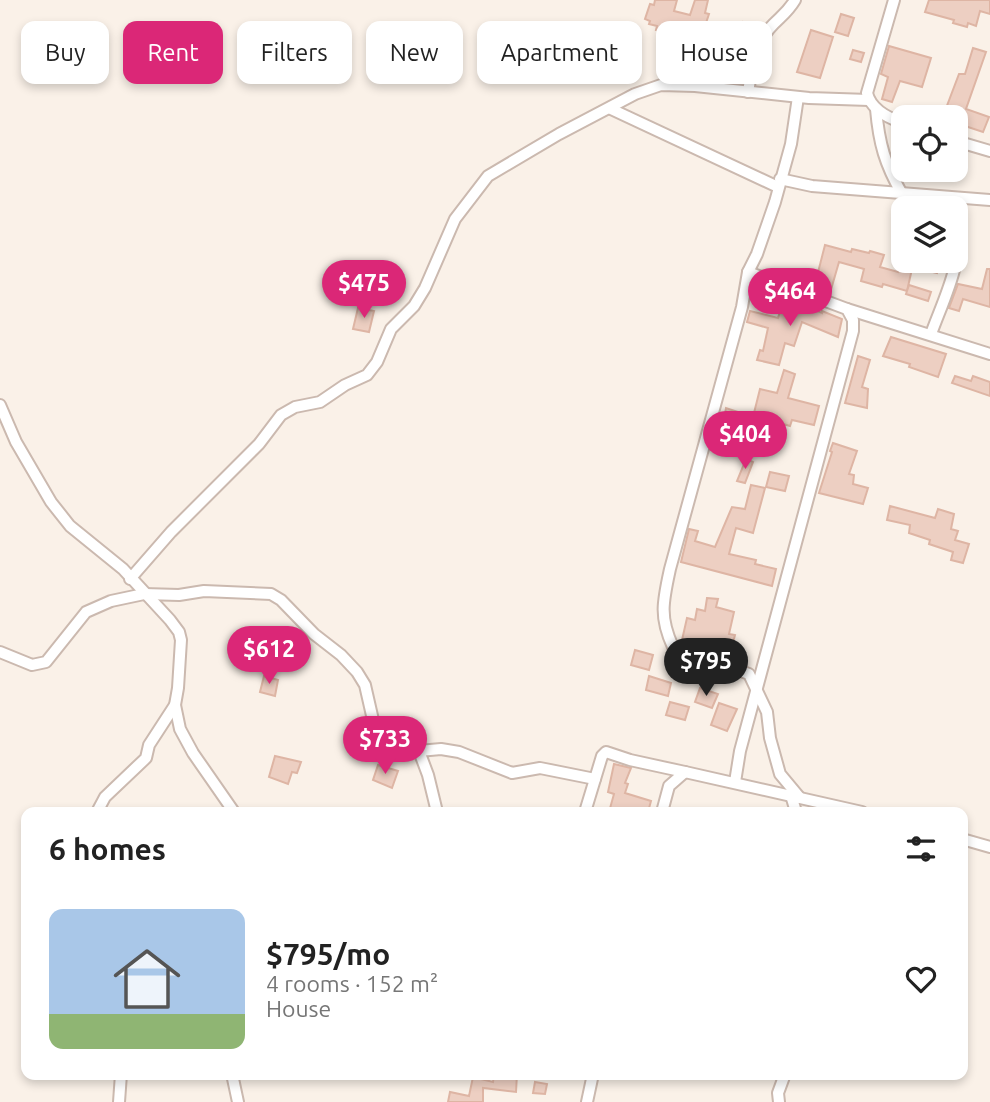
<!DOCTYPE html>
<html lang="en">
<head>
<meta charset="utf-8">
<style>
  body { margin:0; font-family:Ubuntu,sans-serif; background:#f2f2f2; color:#222; height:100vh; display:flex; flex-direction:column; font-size:26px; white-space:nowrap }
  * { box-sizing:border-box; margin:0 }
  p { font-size:23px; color:#767676 }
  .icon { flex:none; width:38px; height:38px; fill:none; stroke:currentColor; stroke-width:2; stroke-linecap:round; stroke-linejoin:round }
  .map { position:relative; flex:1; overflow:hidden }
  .side { position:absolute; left:21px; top:807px; width:947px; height:273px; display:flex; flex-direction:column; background:#fff; border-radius:14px; box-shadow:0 4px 10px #0003 }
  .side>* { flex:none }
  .top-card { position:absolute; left:21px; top:21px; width:948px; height:63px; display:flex; gap:14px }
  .buttons { position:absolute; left:891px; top:105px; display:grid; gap:14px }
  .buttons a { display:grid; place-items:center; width:77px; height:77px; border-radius:14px; background:#fff; box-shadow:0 4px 10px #0003; font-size:35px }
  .price { position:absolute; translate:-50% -60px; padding:0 16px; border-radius:24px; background:#db2777; color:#fff; font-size:23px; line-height:46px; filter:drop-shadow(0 2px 4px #0008) }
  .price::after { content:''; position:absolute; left:50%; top:42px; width:21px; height:16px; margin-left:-10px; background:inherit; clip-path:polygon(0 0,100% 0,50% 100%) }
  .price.selected { background:#222; color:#fff }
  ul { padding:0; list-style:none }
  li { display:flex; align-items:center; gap:21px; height:175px; padding:0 28px }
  li span { display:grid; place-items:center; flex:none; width:196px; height:140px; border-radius:14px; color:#555 }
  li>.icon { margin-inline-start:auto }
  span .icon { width:84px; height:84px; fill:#fffc; stroke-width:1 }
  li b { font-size:30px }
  h2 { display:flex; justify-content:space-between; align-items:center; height:84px; padding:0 28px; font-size:30px }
  .tag { padding:0 24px; border-radius:14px; background:#fff; box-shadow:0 4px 10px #0003; font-size:24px; line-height:63px }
  .tag.selected { background:#db2777; color:#fff }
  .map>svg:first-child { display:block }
  .building { fill:#edcfc2; stroke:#deb5a4; stroke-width:2 }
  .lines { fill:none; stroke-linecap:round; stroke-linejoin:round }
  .street-casing { stroke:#cbb9af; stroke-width:14 }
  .street { stroke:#fff; stroke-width:10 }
</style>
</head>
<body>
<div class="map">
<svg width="990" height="1102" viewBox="0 0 990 1102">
  <rect width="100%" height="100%" fill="#faf1e8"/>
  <g class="building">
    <polygon points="655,0 677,0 674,11 690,15 695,0 708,0 705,13 709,14 706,23 711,24 708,37 700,35 698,41 656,30 657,26 649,24 650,21 645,19 650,4 654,5"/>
    <polygon points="929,0 990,0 990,14 980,11 976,26 968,23 967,27 953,23 954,20 925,12"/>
    <polygon points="841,14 854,18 848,36 835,32"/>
    <polygon points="743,22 759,27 751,45 738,41"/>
    <polygon points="811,30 833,37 820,78 797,72"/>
    <polygon points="889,46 931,58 922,87 900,81 892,102 882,99 888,77 881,74"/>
    <polygon points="973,48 986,52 966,109 989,117 983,132 956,123 956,117 948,117 949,113 945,111 959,74 965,74"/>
    <polygon points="853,50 864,53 861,62 850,59"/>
    <polygon points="825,245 851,252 852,249 869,253 870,251 884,255 880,267 898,272 899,265 912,269 907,291 883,284 882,287 861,281 864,269 839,262 830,293 814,288"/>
    <polygon points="918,261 941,261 937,273 916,268"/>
    <polygon points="987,269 990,269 990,307 963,299 959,311 949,308 958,284 982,289"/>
    <polygon points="909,285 931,292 928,301 906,294"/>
    <polygon points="783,302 801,307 802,304 822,313 822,311 842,319 838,337 802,322 794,346 785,343 779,365 757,360 760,350 763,351 768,328 747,322 750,311 778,318"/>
    <polygon points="358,308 374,311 369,332 353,329"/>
    <polygon points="891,337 946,354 938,377 909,367 910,364 883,356"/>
    <polygon points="858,356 870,360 862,387 868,389 867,408 845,403"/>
    <polygon points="784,370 795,374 788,398 819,406 814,425 792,420 790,426 780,423 779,426 778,426 773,441 751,435 748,449 732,444 736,429 723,425 726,408 753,417 760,389 777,393"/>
    <polygon points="955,376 971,381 973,376 990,382 990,396 952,383"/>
    <polygon points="833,443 857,451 849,474 854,475 853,484 868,488 863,504 819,493 832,452 830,451"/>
    <polygon points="746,459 753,462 745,483 737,481"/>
    <polygon points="770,472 789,476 785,491 766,487"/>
    <polygon points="751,485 765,488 753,533 736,528 729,554 756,560 755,564 776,569 772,586 681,562 689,529 698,531 695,541 715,547 732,507 745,509"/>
    <polygon points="890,506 935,518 938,509 954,514 951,529 958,531 955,540 969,544 963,563 951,560 953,552 929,544 930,540 909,533 910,525 887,520"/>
    <polygon points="707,598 718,599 716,607 734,612 729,634 735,635 731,650 682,640 687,618 695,620 697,609 705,611"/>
    <polygon points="635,650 653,655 649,670 631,665"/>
    <polygon points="264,676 278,680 275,696 260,692"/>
    <polygon points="649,676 671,683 668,696 646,690"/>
    <polygon points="700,688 718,694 712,708 695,702"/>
    <polygon points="670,702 689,707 685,720 666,715"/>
    <polygon points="719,703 737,709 727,731 711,725"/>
    <polygon points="275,756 301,762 297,773 292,772 288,784 269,777"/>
    <polygon points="614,764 631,768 625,783 628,784 625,793 651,801 648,812 609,812 614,794 608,792"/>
    <polygon points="378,765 398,771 392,788 373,780"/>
    <polygon points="494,1074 517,1074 516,1092 483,1088 483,1102 448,1102 450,1092 469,1096 473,1077 493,1082"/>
    <polygon points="535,1082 547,1084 545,1094 533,1093"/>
  </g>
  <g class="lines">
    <defs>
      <g id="street">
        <path d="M894,0L867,93C871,110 888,118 903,123"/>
        <path d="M748,92C752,69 754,47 769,29C779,17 786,15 795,0"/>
        <path d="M798,97L791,144L775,202L757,254L748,272L742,307L670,569C663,601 659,617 673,647L749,674L767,712L770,738L780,774L800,798"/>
        <polyline points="611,109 778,187"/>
        <path d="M876,109C879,144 885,164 902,194"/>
        <polyline points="956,141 990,151"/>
        <polyline points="780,179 812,186 990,200"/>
        <polyline points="847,309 990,354"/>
        <path d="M931,334C944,298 965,259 956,221"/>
        <polyline points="0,405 16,442 51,502 70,526 123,569 170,620 179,632 181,640 178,688 175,705 149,745 146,758 105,797 97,812"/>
        <polyline points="130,579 171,532 259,444 281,415 295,407 320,402 345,385 367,375 377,362 391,329 414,306 425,288 455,219 488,176 559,134 635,94 661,85 695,86 809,98 869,100"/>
        <polyline points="0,652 32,665 46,662 86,612 111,601 144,594 179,595 204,591 271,594 281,600 314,634 341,655 357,672 365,685 373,720 381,731 396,743 419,751 441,749 459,752 512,773 540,768 595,779"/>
        <polyline points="175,705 180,729 193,753 234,812"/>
        <polyline points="419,751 428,775 437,812"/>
        <polyline points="735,782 740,751 853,331 853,320 847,309 748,272"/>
        <polyline points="791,795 796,812"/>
        <polyline points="585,812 602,756 606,752 630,760 685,772"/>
        <polyline points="662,812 669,786 685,772 862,812"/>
        <polyline points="962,839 990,847"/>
        <polyline points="232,1074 238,1102"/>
        <polyline points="119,1102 121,1074"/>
        <polyline points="587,1102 593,1074"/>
        <polyline points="779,1102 778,1093 785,1074"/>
      </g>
    </defs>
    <use href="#street" class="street-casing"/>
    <use href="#street" class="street"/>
  </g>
</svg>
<div class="buttons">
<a><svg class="icon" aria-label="locate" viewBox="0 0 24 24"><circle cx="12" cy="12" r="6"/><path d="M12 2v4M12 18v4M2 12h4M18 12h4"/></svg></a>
<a><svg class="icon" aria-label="layers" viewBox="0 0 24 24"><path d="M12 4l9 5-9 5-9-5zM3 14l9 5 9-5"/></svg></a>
</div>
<b class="price" style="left:364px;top:320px">$475</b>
<b class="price" style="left:790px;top:328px">$464</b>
<b class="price" style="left:745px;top:471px">$404</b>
<b class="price" style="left:269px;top:686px">$612</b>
<b class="price selected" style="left:706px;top:698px">$795</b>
<b class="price" style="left:385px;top:776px">$733</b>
<div class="top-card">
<a class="tag">Buy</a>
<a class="tag selected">Rent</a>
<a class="tag">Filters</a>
<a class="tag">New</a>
<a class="tag">Apartment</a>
<a class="tag">House</a>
</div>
<section class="side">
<h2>6 homes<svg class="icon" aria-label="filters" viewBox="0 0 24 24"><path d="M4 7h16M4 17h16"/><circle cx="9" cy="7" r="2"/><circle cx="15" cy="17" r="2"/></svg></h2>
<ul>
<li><span style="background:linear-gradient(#a9c7e8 75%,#8fb573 0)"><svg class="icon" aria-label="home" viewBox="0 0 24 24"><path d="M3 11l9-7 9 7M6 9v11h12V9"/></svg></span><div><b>$795/mo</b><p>4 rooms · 152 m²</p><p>House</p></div><svg class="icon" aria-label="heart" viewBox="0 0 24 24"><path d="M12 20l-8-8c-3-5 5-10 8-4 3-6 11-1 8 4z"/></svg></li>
</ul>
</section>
</div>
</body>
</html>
